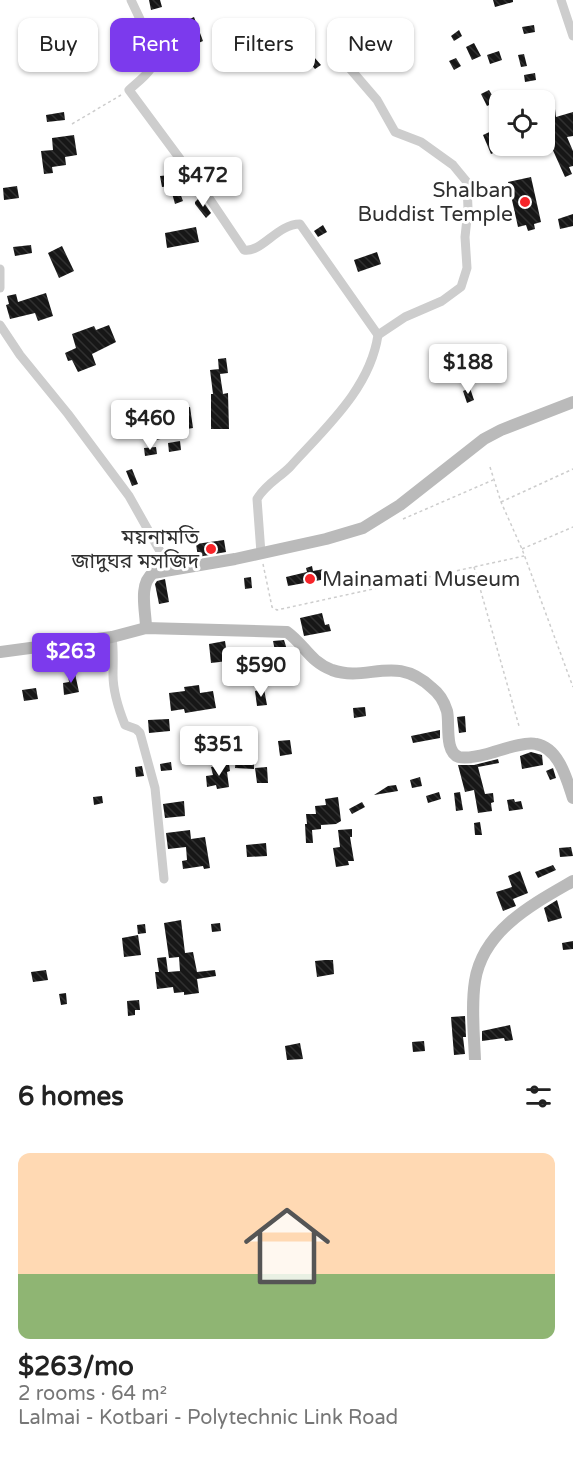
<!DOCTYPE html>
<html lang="en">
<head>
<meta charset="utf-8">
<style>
  body { margin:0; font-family:"Varela Round","Noto Sans Bengali",sans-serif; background:#f6f6f6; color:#222; height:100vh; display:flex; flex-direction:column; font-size:22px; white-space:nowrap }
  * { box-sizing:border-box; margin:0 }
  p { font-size:20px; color:#767676 }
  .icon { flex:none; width:33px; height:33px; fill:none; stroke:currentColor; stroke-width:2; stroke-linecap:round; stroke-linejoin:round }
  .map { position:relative; height:1060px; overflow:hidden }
  .side { display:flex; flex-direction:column; background:#fff; flex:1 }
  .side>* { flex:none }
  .banner { position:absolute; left:18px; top:18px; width:537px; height:54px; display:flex; gap:12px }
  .controls { position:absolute; left:489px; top:90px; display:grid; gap:12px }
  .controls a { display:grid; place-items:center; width:66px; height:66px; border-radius:12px; background:#fff; box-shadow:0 2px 4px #0004; font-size:30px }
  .price { position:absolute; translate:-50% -51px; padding:0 14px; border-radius:6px; background:#fff; color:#222; font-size:20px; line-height:39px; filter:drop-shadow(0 2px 3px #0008) }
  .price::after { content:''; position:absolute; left:50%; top:36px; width:18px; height:14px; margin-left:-9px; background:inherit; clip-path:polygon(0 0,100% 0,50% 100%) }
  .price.current { background:#7c3aed; color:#fff }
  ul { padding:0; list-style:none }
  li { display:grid; align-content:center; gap:12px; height:318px; padding:0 18px }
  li+li { border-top:2px solid #e0e0e0 }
  li span { display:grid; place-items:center; height:186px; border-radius:12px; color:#555 }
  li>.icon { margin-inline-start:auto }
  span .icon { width:108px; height:108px; fill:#fffc; stroke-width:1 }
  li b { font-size:26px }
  h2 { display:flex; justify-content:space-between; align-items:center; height:72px; padding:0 18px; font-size:26px }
  .pill { padding:0 21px; border-radius:12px; background:#fff; box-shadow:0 2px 4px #0004; font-size:21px; line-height:54px }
  .pill.current { background:#7c3aed; color:#fff }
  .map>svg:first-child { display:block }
  .building { fill:url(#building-back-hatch) }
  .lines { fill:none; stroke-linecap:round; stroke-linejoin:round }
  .path { stroke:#cdcdcd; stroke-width:1.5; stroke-dasharray:3 3; stroke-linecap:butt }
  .street { stroke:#cdcdcd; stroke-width:9 }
  .secondary { stroke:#bababa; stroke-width:12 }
  .poi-dot { fill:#f62429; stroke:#fff; stroke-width:2 }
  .labels { text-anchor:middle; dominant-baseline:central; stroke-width:6; stroke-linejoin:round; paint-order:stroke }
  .poi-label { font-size:21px; fill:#303030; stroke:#fff; text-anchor:end }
</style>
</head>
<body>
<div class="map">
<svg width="573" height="1060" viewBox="0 0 573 1060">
  <defs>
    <pattern id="building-back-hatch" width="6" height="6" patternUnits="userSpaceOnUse" patternTransform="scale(1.5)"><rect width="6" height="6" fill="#171717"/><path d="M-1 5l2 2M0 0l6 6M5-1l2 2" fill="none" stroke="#303030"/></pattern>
  </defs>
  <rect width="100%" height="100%" fill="#fff"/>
  <g class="building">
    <polygon points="149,0 160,0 162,7 151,10"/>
    <polygon points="493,0 513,0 513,2 495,7"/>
    <polygon points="194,17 203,41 187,48 177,25"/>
    <polygon points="534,25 535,32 524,34 522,27"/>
    <polygon points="459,30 462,36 454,41 451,36"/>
    <polygon points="474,43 481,56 472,60 466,47"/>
    <polygon points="499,51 502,60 490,64 487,55"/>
    <polygon points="524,54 527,66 521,67 518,55"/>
    <polygon points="314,57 321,65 315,69 309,62"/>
    <polygon points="456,58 461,66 454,70 449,61"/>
    <polygon points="535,73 536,80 525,82 524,75"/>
    <polygon points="489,90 496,102 487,106 481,94"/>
    <polygon points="554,101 556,117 573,112 573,136 567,137 573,151 573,166 569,167 572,174 565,177 551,146 544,148 544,102"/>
    <polygon points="64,112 65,120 47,122 46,115"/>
    <polygon points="496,129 500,136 500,150 491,154 483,135"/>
    <polygon points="74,135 77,155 65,157 66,165 52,167 53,173 44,174 41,151 53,150 52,138"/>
    <polygon points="181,173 191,185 180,193 183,201 175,204 170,186 162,187 160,176 170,175 171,181"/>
    <polygon points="531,177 541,222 534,224 535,229 528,231 526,225 518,227 508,182"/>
    <polygon points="17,186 19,198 4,200 3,188"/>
    <polygon points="200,197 211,213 206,218 195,204 195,202"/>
    <polygon points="573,214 573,226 560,229 558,219"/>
    <polygon points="323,225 327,232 318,237 314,231"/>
    <polygon points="196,227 199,242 167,248 165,233"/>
    <polygon points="31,245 32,253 15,256 13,247"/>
    <polygon points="62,246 74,271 59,278 48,253"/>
    <polygon points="377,252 381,264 358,272 354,260"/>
    <polygon points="46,293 53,316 38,321 35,313 10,319 6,305 9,304 7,296 16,294 18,302"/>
    <polygon points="109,325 116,342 92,354 96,365 78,372 72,360 68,361 65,353 76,348 72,334 94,326 96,330"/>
    <polygon points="226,358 228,373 220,374 223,394 228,393 229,429 211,429 211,394 213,394 210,370 219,369 219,371 218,359"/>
    <polygon points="453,368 455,375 444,379 442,372"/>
    <polygon points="470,388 474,400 467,403 463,391"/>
    <polygon points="171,402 172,409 190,407 193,428 187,429 185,414 171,416 172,425 165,427 166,438 155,440 154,433 159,432 156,413 162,412 161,404"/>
    <polygon points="180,441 181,450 169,452 168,443"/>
    <polygon points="156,447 157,454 145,456 144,448"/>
    <polygon points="132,469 138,484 132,486 126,471"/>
    <polygon points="224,540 226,552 198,557 196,544"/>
    <polygon points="312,566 313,571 324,569 326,579 288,586 286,577 307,572 306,568"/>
    <polygon points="251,577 252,588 245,589 244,578"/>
    <polygon points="165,579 169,602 159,604 155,584 157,581"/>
    <polygon points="322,613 325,625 329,624 331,631 304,636 300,618"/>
    <polygon points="284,640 288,653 276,656 273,641"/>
    <polygon points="225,641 228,661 211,663 209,644"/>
    <polygon points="74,669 79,692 64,695 63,683 69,682 67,670"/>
    <polygon points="199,685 200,693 213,691 216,708 185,713 184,709 171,711 169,693 185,691 184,687"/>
    <polygon points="36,688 38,699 24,701 22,690"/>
    <polygon points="264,689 267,705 257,706 255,691"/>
    <polygon points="365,707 366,716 354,718 353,708"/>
    <polygon points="465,716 466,732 459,733 457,717"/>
    <polygon points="169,719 170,731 149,733 148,720"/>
    <polygon points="440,730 440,738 413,743 411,736"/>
    <polygon points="290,740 292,754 280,756 278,741"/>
    <polygon points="531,752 542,755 543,765 522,769 520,756"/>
    <polygon points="236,754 254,754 254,769 235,768"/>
    <polygon points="498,759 499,763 478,767 485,794 493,793 494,802 491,803 492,811 478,813 474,790 465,792 458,765 474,765"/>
    <polygon points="171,762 172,770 161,771 160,764"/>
    <polygon points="229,764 230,771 227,772 229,787 217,789 216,785 207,787 206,776 213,775 211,767"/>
    <polygon points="142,766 144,776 136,777 135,767"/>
    <polygon points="267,767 268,783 257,783 255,768"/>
    <polygon points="553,768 556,778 550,780 546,771"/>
    <polygon points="420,777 422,786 412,788 410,780"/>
    <polygon points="396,785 398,791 374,795 388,786"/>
    <polygon points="439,792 441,799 428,803 426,796"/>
    <polygon points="460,792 463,810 456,811 454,793"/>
    <polygon points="102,796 103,803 94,805 93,797"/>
    <polygon points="338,797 341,821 336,824 321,825 321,829 312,830 313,843 306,843 305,824 307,824 306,814 316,814 315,806 326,805 325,799"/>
    <polygon points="514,799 515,802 521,801 523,809 509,811 507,800"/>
    <polygon points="184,801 185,816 165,818 163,804"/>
    <polygon points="362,802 365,807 352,814 349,809"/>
    <polygon points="480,822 482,835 475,835 474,823"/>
    <polygon points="352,829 352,837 350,837 354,861 348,861 349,865 336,867 333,848 340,847 338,830"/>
    <polygon points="190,830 191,839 205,837 210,868 204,869 203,866 183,869 182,861 187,860 186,847 168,849 166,833"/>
    <polygon points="266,843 267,856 247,857 246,845"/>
    <polygon points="571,847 573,856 560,857 559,848"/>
    <polygon points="553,865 556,870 538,878 535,872"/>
    <polygon points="520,871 528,893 513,899 516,906 503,911 496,892 512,887 508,876"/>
    <polygon points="557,900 562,918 548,922 544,908"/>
    <polygon points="181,920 185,953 193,952 197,972 215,970 216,976 197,979 199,993 184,995 184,992 174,993 173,987 157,989 155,972 159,972 157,958 166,957 168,972 180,971 179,957 169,958 164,923"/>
    <polygon points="220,923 221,931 212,932 211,924"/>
    <polygon points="145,924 146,933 138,934 137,925"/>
    <polygon points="138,935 141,955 124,957 122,938"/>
    <polygon points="573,941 573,949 563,950 562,943"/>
    <polygon points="325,960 333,960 334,974 317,977 315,961"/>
    <polygon points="46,970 48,980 33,982 31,972"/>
    <polygon points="66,993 67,1004 61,1005 59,994"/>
    <polygon points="139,1000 140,1010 135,1010 135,1015 128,1016 127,1001"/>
    <polygon points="465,1016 466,1037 463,1037 465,1054 454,1055 451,1017"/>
    <polygon points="510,1025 513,1040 505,1041 504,1038 482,1041 482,1031"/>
    <polygon points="424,1041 425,1051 413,1052 412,1042"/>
    <polygon points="300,1043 303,1059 287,1060 285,1046"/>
  </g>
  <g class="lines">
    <g class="path">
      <polyline points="72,124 121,95"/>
      <polyline points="490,467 501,502 522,549 573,687"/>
      <polyline points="501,502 573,469"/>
      <polyline points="403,519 493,480"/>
      <polyline points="522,549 573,527"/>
      <polyline points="263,564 272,607 277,610 524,556"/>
      <polyline points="474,567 519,726"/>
    </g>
    <g class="street">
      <path d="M131,0L155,51C157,69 142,78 129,90L209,198L244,250C262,253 277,224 300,224L378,335C370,389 325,428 290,467C279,478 265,485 257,499L261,553"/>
      <polyline points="561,0 573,36"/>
      <polyline points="334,50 377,100 395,132 421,142 453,165 467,182 468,209 465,237 467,268 461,287 442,301 405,317 378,335"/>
      <polyline points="0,269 0,288"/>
      <polyline points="0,325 20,355 68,414 129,496 170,569"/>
      <path d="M112,637C114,651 113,662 113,675C113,692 119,710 125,725L136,729L140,733L155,788L164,879"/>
    </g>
    <g class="secondary">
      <path d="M146,628C146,611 138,585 153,573L235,559L326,539L363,528L400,505L484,439L501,430L573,402"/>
      <path d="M0,652L112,637L146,628L287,632C305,645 309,661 332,670C368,683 395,653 432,688C440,694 444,701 447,711C450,723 444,752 459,757C467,759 479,756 487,754C499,751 524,741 536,744C559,748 567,780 573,798"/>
      <path d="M475,1060C474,1034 471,1006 475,981C483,930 533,904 573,881"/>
    </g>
  </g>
  <g class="poi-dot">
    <circle cx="525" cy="202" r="6"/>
    <circle cx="211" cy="549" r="6"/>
    <circle cx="310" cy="579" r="6"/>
  </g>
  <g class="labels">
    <g class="poi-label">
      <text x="513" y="190">Shalban<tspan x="513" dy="24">Buddist Temple</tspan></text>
      <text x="199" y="537">ময়নামতি<tspan x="199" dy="24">জাদুঘর মসজিদ</tspan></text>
      <text x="322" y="579" text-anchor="start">Mainamati Museum</text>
    </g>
  </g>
</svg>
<div class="controls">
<a><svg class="icon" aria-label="locate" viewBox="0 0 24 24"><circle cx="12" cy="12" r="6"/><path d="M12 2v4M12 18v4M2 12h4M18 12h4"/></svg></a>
</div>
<b class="price" style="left:203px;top:208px">$472</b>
<b class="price" style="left:468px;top:395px">$188</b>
<b class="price" style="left:150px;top:451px">$460</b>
<b class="price current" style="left:71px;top:684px">$263</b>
<b class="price" style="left:261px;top:698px">$590</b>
<b class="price" style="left:219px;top:777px">$351</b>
<div class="banner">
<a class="pill">Buy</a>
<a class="pill current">Rent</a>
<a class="pill">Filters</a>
<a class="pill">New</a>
</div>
</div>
<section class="side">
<h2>6 homes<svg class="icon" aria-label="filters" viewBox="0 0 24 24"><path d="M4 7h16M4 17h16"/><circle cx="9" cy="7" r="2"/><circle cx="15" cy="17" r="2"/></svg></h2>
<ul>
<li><span style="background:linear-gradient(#ffd9b3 65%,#8fb573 0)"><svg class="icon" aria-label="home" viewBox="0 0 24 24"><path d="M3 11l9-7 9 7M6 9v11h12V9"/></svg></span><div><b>$263/mo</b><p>2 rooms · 64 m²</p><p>Lalmai - Kotbari - Polytechnic Link Road</p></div></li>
</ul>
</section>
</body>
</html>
